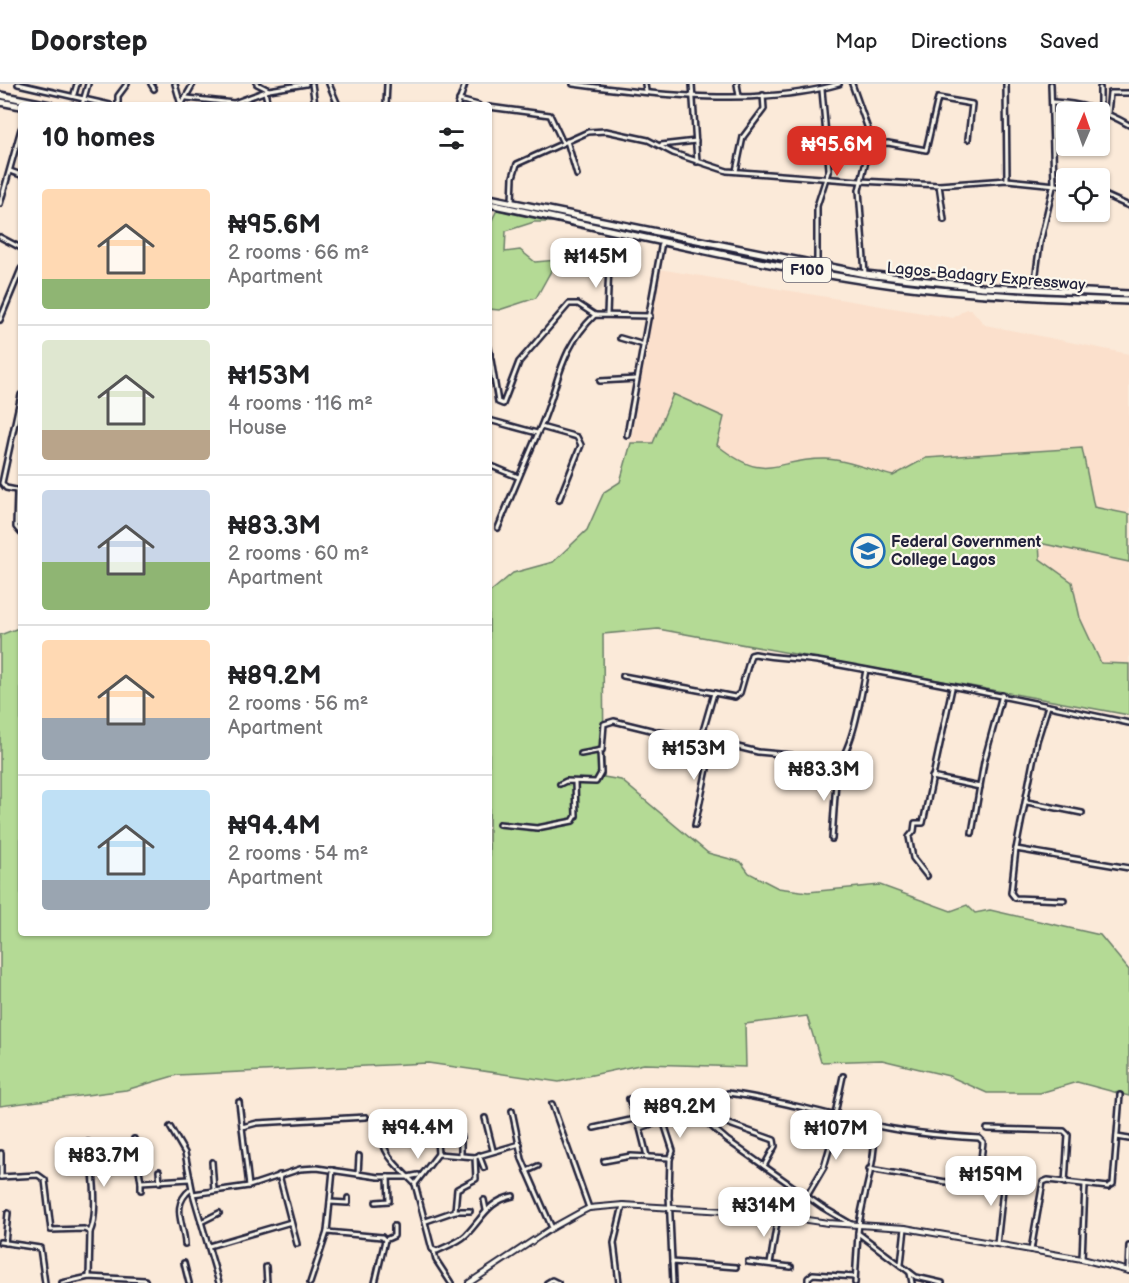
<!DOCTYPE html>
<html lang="en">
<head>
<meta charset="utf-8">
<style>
  body { margin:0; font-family:"Balsamiq Sans",sans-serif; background:#f6f6f6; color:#202124; height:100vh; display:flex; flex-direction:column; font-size:22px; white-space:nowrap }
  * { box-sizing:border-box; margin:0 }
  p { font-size:20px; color:#757577 }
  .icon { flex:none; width:33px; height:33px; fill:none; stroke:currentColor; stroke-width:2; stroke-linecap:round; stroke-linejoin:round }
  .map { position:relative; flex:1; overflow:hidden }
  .drawer { position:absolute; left:18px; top:18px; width:474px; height:834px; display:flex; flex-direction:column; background:#fff; border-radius:6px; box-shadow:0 2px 4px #0004 }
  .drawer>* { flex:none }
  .needle { width:39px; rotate:2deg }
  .buttons { position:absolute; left:1056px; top:18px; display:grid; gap:12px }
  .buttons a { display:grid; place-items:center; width:54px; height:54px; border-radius:6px; background:#fff; box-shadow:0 2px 4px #0004; font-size:30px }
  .price { position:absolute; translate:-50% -51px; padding:0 14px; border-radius:12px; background:#fff; color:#222; font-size:20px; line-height:39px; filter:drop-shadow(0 2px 3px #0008) }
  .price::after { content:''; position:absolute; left:50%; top:36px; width:18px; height:14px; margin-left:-9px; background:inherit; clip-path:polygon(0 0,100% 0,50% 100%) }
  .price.current { background:#d93025; color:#fff }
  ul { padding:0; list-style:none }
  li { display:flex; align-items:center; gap:18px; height:150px; padding:0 24px }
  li+li { border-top:2px solid #e0e0e0 }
  li span { display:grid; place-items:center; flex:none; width:168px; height:120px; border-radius:6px; color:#555 }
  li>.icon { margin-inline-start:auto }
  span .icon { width:72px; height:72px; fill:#fffc; stroke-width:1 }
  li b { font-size:26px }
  h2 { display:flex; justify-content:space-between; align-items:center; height:72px; padding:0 24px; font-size:26px }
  header { display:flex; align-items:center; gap:36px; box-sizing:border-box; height:84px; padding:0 30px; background:#fff; border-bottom:2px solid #e0e0e0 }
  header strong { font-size:28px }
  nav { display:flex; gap:33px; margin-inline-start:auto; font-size:21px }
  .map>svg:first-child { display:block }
  .built { fill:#fbe0cc }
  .green { fill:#b4da95; stroke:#6b7e68; stroke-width:1.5 }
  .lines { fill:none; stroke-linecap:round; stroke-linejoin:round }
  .street-casing { stroke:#22223b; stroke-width:8 }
  .secondary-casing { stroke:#22223b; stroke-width:8 }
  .highway-casing { stroke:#22223b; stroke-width:10 }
  .street { stroke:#fbf7ec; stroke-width:3 }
  .secondary { stroke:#fbf7ec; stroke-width:4 }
  .highway { stroke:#fbf7ec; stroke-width:5 }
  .labels { text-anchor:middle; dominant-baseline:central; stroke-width:4.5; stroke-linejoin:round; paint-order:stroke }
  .shield { fill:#fbf7ec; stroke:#636270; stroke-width:1.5 }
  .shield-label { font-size:15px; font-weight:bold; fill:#22223b }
  .street-label { font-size:16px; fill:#22223b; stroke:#fbf7ec }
  .poi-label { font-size:16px; font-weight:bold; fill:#22223b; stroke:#fbf7ec; text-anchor:start }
</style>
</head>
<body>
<header>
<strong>Doorstep</strong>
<nav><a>Map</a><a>Directions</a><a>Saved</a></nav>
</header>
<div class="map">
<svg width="1129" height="1199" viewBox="0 0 1129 1199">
  <rect width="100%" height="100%" fill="#fbead9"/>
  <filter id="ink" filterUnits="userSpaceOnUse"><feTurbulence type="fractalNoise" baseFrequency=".0167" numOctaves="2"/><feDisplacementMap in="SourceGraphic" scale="12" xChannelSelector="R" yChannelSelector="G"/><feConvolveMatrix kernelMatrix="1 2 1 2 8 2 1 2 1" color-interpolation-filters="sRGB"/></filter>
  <g filter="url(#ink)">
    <polygon class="built" points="659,185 953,234 966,225 971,225 985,241 1129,270 1129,631 620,398 631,359"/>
    <g class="green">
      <polygon points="497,126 565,138 534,138 506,147 505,168 520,166 535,178 557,176 536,214 499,226 489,225 489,142"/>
      <path d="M673,310L724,333L717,361C769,402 772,374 826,375C844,375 874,387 893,392L926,374L1082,364L1094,423L1129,430V478L1039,459L1040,475L1072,498L1080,534L1101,579L1129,580V631L658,545L603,550L604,693L621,696L708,769L741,778L749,789L778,804L808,808L880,801L951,827L967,821L975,829L990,826L1100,851L1129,886V1012L1077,998L1040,1009H987L949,992L882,976L821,978L807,932L745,940L746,983L644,980L559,998L428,979L177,991L126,1006L0,1022V551L21,543V849H489V509L513,489L553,478L587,446L604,408L620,398L631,359H653Z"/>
    </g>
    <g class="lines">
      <defs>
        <g id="street">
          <polyline points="18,0 110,21"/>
          <polyline points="151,0 154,5"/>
          <polyline points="175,0 181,21"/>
          <polyline points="257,0 269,6"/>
          <polyline points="312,0 315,21"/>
          <polyline points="329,0 338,21"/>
          <path d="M573,0C655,11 759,23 839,0"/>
          <polyline points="645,0 646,7"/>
          <polyline points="692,0 697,78"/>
          <polyline points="737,0 739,12"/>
          <polyline points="852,0 869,48 870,60 859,106 865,190"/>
          <polyline points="1006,0 1007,96"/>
          <polyline points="265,8 268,21"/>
          <polyline points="74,10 77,0"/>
          <polyline points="187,14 234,19 269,6 306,0"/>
          <polyline points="459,16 478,21"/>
          <path d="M1053,18C1081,19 1105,27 1129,41"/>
          <polyline points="82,21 88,0"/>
          <polyline points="118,21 118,12 127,0"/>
          <polyline points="181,21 193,0"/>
          <polyline points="386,21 387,0"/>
          <polyline points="458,21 465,0"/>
          <polyline points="489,23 550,31 563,59"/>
          <polyline points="1100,26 1100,4"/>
          <polyline points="1108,29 1110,9 1129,9"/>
          <polyline points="799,53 826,52"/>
          <polyline points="567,57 577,91"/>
          <polyline points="870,60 888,59 926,66 938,14 972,20 968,55"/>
          <polyline points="661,61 696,57"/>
          <polyline points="10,87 21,91"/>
          <polyline points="736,87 743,53 764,25 763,11"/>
          <polyline points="939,101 944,136"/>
          <polyline points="1100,109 1129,122"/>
          <polyline points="512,117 513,93 517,80 588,48 606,47 648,56 673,69 727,87 860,97 939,101 1007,96 1066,102"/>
          <polyline points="0,120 21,45"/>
          <polyline points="0,153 21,164"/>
          <polyline points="817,180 817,122 829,85 822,6"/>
          <polyline points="1034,204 1040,159 1054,99 1051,0"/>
          <polyline points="607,230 609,181"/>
          <polyline points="0,236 21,185"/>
          <polyline points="620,254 644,261"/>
          <polyline points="489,264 498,318 503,320 519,278 569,220 578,220 595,231"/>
          <polyline points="600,297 636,295"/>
          <polyline points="21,311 2,399 6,404 21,407"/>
          <polyline points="489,336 537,349"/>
          <polyline points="541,343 577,353 581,361 559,416"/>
          <polyline points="627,351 662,158"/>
          <polyline points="489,381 518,393"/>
          <polyline points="17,407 16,443 21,449"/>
          <path d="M498,444C512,410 526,376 541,342C560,298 558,267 595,231L650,232"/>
          <polyline points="623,592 714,609"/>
          <polyline points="1048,622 1037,657 1016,765 1011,809 1015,814 1064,816"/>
          <path d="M701,654L714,609L735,613L740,609L751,571L755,570C778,575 801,574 823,578C926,596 1027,617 1129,639"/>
          <polyline points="581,670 602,666 604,640 614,637 659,648 701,654 758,668 791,671"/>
          <path d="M826,684L834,685C853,667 861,612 866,586"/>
          <polyline points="932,693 980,703"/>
          <polyline points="560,700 566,697 596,698 601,689 600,667"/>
          <polyline points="1027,718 1082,729"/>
          <polyline points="499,740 537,744 573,737 576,732 575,698"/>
          <polyline points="695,741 713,657"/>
          <polyline points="972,749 984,678 1002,611"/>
          <polyline points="832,755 837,682"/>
          <polyline points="1016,765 1129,784"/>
          <polyline points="927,792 913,774 909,753 914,747 915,739 923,739 952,604"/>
          <path d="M728,1009C777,1016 824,1029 873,1041C907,1049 944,1052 979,1054L983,1058L979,1093L976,1103L869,1085"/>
          <polyline points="629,1015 640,1044"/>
          <polyline points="682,1017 727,1056 822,1123 851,1140"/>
          <polyline points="239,1018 249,1102"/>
          <polyline points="552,1020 589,1124"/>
          <polyline points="512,1027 522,1075 552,1144"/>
          <polyline points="699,1029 774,1056 775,1062 764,1082"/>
          <polyline points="435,1030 438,1070"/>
          <polyline points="835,1030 843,992"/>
          <path d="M383,1031C380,1065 385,1070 408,1093L418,1091"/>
          <polyline points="485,1034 493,1066"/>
          <path d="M874,1041C878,1077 861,1114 858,1149L916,1193L942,1199"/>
          <polyline points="170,1043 185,1069 193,1110 219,1199"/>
          <polyline points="242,1043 257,1039 366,1033"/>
          <polyline points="594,1044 635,1035"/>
          <polyline points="987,1045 1064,1047 1068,1051 1065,1099"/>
          <polyline points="461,1053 461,1071"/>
          <polyline points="1117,1053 1129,1055"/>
          <polyline points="134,1055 141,1098 190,1095"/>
          <path d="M88,1058C93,1078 99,1130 90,1148"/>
          <polyline points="1,1069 1,1093"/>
          <polyline points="479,1071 484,1084"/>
          <polyline points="647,1072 640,1044 660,1037 664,1039 673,1067 670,1075"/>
          <polyline points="604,1077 631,1072 670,1074 669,1111 673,1199"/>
          <polyline points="212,1078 214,1106"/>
          <polyline points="124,1080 138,1081"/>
          <polyline points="159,1087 160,1098"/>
          <polyline points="527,1087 538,1082"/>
          <polyline points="358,1090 359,1072"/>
          <polyline points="279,1091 297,1160"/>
          <polyline points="0,1093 38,1091 45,1096 51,1146 84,1145 90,1148 89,1193"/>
          <polyline points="979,1093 994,1090 1004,1096 997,1160"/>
          <polyline points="141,1098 141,1106"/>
          <polyline points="415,1100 438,1070 475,1073 520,1060"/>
          <path d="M193,1110L249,1102L300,1085L317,1084L378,1093H408L415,1100L432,1165L437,1167C447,1162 459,1158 466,1151C482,1135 488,1117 513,1112"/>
          <polyline points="807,1112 824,1083 839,1031"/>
          <polyline points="484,1116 486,1126"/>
          <polyline points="330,1118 348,1119 348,1114"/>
          <polyline points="376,1118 389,1117 388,1093"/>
          <polyline points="455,1127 470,1127"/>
          <polyline points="426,1137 455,1127 457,1105 476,1095 475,1073"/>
          <polyline points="201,1138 219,1129"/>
          <polyline points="327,1148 382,1153 385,1156 394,1152 394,1142"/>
          <polyline points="0,1158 40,1164 45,1199"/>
          <polyline points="5,1159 8,1129"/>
          <path d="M185,1160C184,1139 170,1122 191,1105"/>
          <polyline points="209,1162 291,1138"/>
          <polyline points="1031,1166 1043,1098 1048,1096 1108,1103 1113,1100 1120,1011"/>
          <polyline points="434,1167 436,1176 451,1199"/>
          <polyline points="1082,1175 1085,1101"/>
          <polyline points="672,1178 736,1183"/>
          <polyline points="748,1178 791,1183"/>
          <polyline points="184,1179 189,1199"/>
          <polyline points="770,1180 778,1132"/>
          <polyline points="901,1180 905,1144"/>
          <polyline points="266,1183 267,1199"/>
          <polyline points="1128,1186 1129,1162"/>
          <polyline points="910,1189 912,1199"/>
          <polyline points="62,1199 89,1193 145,1196 146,1199"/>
          <polyline points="310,1199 327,1148 333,1086"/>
          <polyline points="375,1199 385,1156"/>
          <polyline points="547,1199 552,1196 558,1199"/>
          <polyline points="619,1199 614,1159 623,1121"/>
          <polyline points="808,1199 808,1194 813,1190 855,1193"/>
          <polyline points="855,1199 858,1149"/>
        </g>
        <polyline id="secondary" points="469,1199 552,1144 581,1128 589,1124 623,1121 760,1129 828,1139 905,1144 1082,1175 1129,1187"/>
        <g id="highway">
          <polyline points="0,11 50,21"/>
          <polyline points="0,18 21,22"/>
          <polyline points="489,114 865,190 982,203 1129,210"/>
          <path d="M489,120C623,148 758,182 894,201C972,211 1050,214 1129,217"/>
        </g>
      </defs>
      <use href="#street" class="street-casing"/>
      <use href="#secondary" class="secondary-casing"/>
      <use href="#highway" class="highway-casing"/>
      <use href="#street" class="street"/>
      <use href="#secondary" class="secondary"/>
      <use href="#highway" class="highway"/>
    </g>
  </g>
  <defs>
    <symbol id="school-ring" viewBox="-11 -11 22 22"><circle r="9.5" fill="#fbf7ec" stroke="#1f6fb2" stroke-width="1.5"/><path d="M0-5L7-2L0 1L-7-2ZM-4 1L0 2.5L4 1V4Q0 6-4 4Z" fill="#1f6fb2"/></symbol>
  </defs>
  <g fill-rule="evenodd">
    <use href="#school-ring" x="849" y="448" width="38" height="38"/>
  </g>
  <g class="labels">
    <rect class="shield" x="783" y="174" width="48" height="24" rx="4.5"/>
    <g class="shield-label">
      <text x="807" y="186">F100</text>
    </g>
    <g class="street-label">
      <text transform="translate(986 193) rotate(5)">Lagos-Badagry Expressway</text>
    </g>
    <g class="poi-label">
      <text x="891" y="458">Federal Government<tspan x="891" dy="18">College Lagos</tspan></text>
    </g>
  </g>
</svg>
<div class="buttons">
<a><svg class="needle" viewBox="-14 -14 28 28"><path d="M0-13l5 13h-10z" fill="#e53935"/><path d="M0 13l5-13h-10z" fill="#757577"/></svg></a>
<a><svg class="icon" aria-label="locate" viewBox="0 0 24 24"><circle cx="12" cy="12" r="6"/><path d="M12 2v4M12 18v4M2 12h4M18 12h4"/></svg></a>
</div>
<b class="price current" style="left:837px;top:93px">₦95.6M</b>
<b class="price" style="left:596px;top:205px">₦145M</b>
<b class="price" style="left:694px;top:697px">₦153M</b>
<b class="price" style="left:824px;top:718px">₦83.3M</b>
<b class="price" style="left:680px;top:1055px">₦89.2M</b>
<b class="price" style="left:418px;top:1076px">₦94.4M</b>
<b class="price" style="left:836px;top:1077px">₦107M</b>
<b class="price" style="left:104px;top:1104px">₦83.7M</b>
<b class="price" style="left:991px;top:1123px">₦159M</b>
<b class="price" style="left:764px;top:1154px">₦314M</b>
<section class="drawer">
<h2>10 homes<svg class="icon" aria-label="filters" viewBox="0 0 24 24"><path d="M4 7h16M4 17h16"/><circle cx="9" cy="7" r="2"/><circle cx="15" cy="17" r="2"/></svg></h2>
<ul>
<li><span style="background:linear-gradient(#ffd9b3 75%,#8fb573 0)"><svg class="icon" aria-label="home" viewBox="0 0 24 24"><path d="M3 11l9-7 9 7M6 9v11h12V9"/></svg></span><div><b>₦95.6M</b><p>2 rooms · 66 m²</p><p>Apartment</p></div></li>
<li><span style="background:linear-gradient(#dfe7d0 75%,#b9a48a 0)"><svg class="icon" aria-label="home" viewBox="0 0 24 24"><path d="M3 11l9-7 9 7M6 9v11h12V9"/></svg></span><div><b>₦153M</b><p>4 rooms · 116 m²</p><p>House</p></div></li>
<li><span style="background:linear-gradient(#c9d6e8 60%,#8fb573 0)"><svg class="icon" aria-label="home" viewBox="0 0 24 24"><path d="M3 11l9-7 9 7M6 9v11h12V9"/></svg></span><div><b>₦83.3M</b><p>2 rooms · 60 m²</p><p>Apartment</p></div></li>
<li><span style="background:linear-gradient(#ffd9b3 65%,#9aa5b1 0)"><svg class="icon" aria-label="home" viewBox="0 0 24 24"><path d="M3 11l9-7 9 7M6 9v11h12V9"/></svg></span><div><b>₦89.2M</b><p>2 rooms · 56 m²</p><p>Apartment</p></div></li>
<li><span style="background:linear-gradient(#bfe0f5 75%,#9aa5b1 0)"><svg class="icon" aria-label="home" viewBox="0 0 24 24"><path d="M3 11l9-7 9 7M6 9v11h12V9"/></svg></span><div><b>₦94.4M</b><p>2 rooms · 54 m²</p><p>Apartment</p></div></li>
</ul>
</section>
</div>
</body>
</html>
